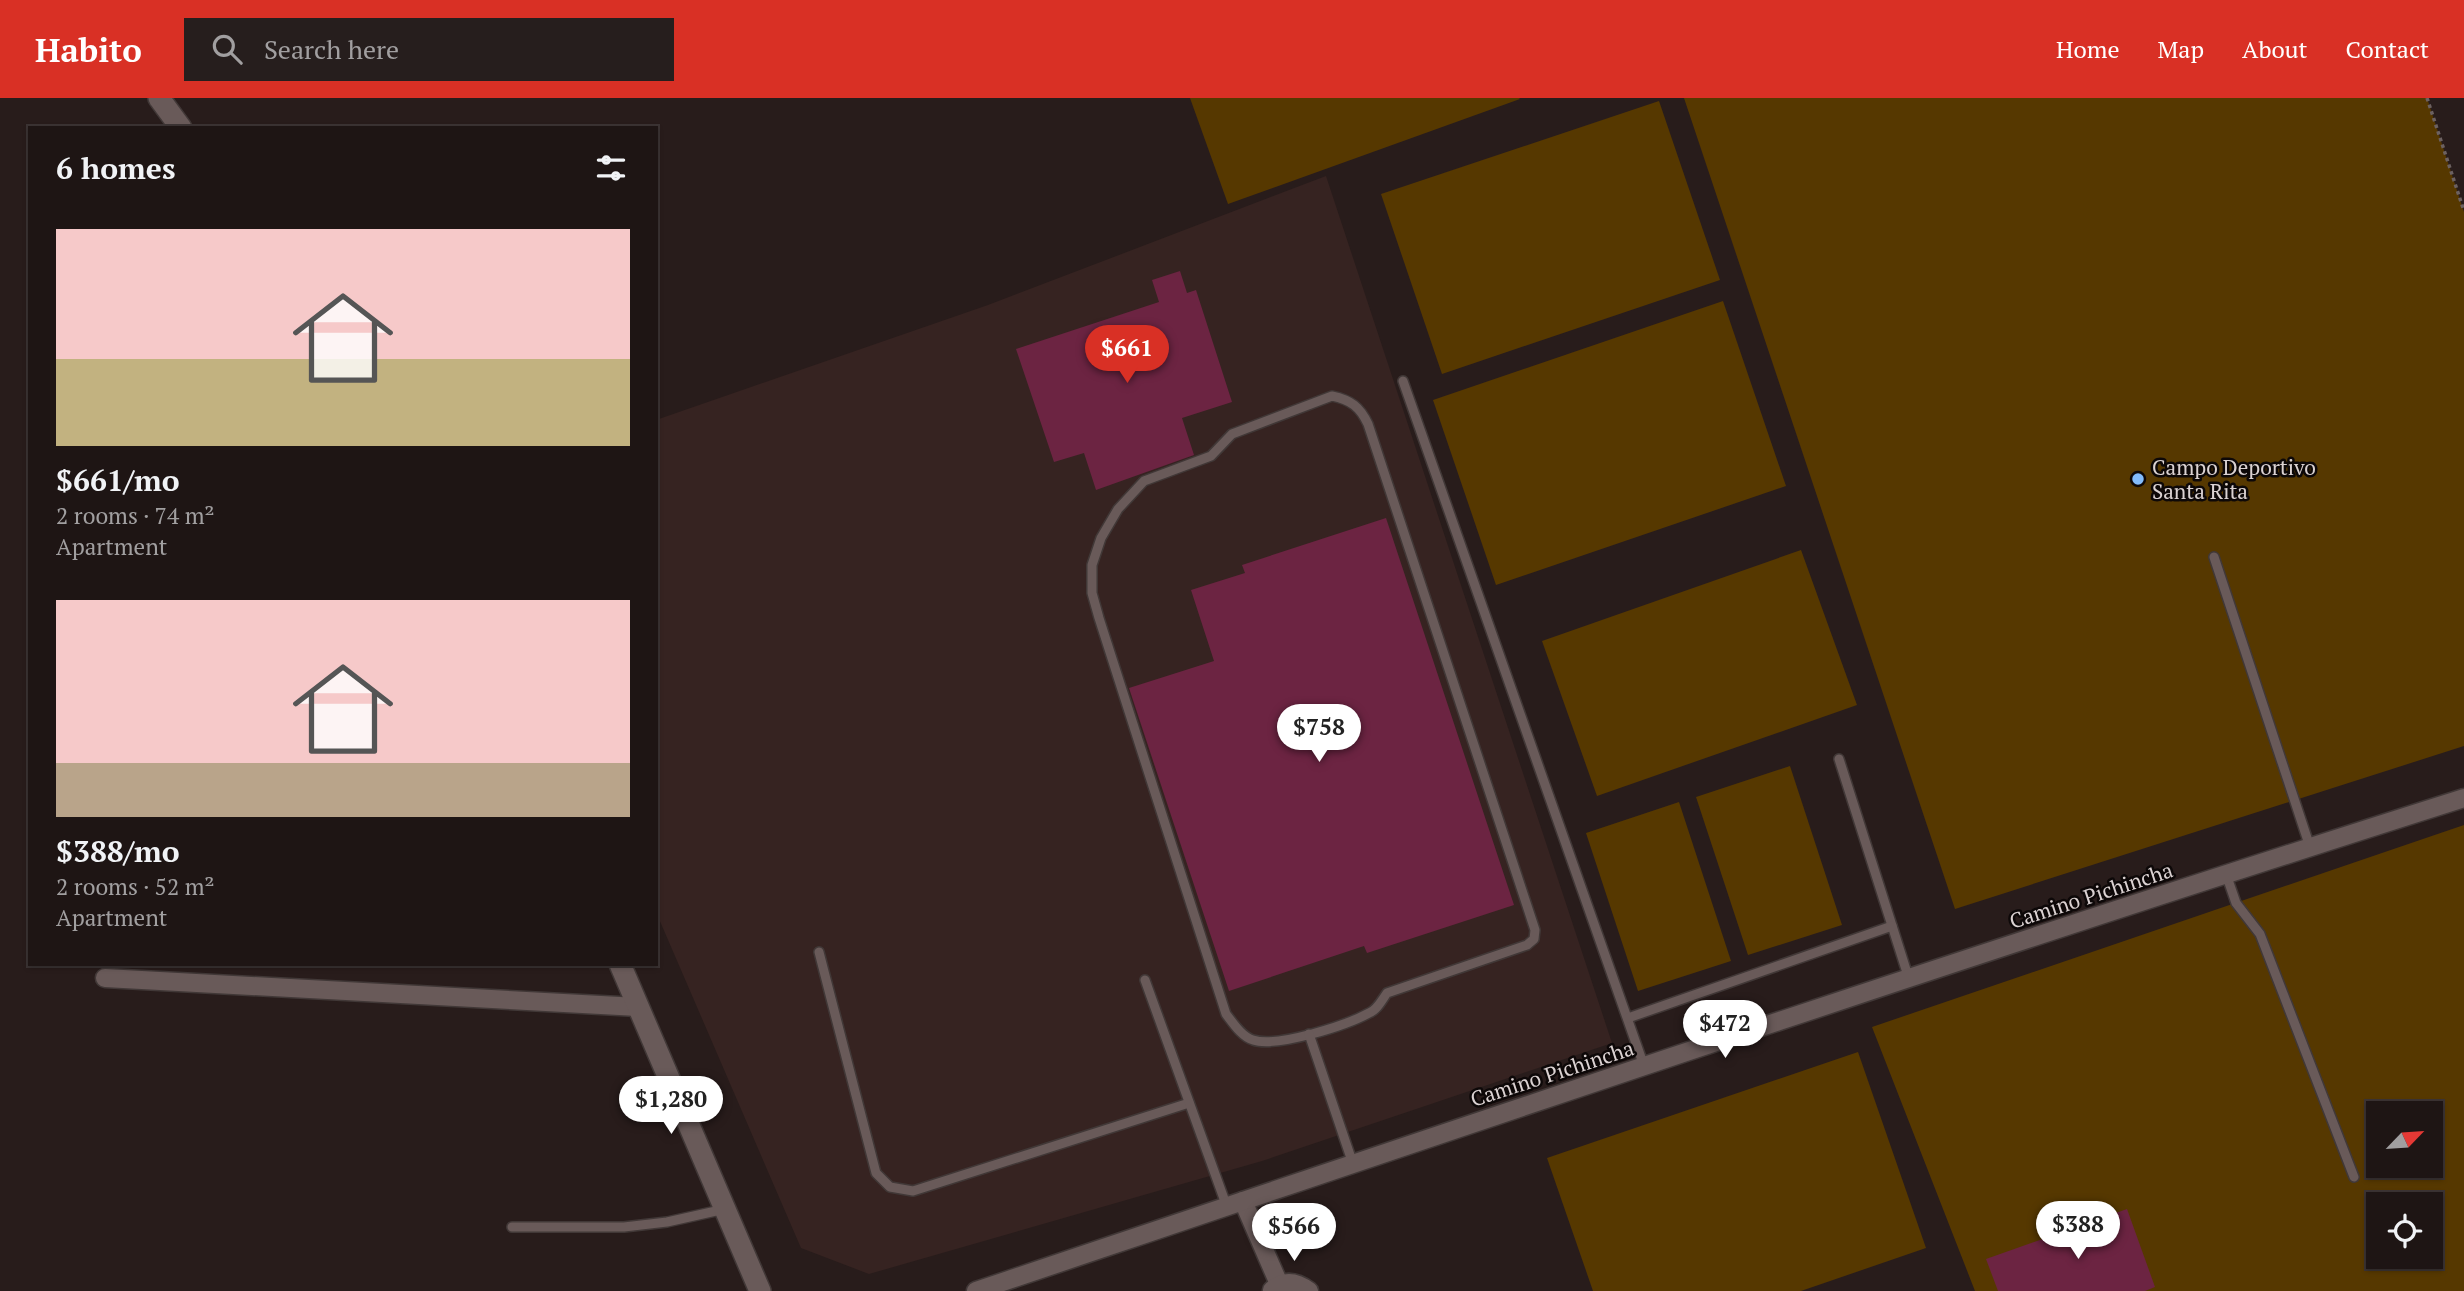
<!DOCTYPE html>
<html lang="en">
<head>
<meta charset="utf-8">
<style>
  body { margin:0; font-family:"PT Serif",serif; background:#261e1d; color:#f1f3f6; height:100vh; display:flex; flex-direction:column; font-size:26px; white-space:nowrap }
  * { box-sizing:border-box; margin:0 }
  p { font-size:23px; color:#a19fa0 }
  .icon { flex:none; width:38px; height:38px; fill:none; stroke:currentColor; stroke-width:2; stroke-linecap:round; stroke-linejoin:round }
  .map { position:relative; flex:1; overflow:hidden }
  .sheet { position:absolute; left:28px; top:28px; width:630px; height:840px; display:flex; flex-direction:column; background:#1e1514; border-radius:0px; box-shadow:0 2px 5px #0004,0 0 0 2px #3c3434 }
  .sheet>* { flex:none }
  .needle { width:46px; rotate:65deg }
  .buttons { position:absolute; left:2366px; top:1003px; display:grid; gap:14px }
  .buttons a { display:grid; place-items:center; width:77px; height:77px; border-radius:0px; background:#1e1514; box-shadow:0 2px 5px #0004,0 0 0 2px #3c3434; font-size:35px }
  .price { position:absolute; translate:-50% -60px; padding:0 16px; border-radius:24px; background:#fff; color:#222; font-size:23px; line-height:46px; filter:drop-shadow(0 2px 4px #0008) }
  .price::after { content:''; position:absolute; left:50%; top:42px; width:21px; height:16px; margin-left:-10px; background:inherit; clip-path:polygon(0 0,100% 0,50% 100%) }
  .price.active { background:#d93025; color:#fff }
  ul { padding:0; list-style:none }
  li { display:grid; align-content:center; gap:14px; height:371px; padding:0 28px }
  li span { display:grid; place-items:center; height:217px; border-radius:0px; color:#555 }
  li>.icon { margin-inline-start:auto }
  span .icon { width:126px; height:126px; fill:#fffc; stroke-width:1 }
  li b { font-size:30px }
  h2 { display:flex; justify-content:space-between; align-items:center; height:84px; padding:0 28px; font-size:30px }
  header { display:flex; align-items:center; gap:42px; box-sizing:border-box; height:98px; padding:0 35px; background:#d93025; color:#fff }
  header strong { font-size:33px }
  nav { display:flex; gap:38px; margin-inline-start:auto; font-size:24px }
  .search { width:490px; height:63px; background:#261e1d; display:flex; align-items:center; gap:18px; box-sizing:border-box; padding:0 24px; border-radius:0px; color:#a19fa0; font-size:26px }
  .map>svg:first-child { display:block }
  .built { fill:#362321 }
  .green { fill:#563800; fill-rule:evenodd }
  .building { fill:#6c2442 }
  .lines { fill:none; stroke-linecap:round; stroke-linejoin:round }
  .lane-casing { stroke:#413837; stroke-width:12 }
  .street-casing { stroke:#413837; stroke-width:21 }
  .secondary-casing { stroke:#413837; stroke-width:24 }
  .path { stroke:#6c6161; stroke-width:3.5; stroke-dasharray:3.5 3.5; stroke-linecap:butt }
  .lane { stroke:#695a59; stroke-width:9 }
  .street { stroke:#695a59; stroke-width:18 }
  .secondary { stroke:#695a59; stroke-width:21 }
  .poi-dot { fill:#83bcfb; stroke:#0d0808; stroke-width:2.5 }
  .labels { text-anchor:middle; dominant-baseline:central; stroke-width:5; stroke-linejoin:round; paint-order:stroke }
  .poi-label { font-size:21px; fill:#dbd2d2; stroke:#0d0808; text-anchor:start }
  .street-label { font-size:21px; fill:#dbd2d2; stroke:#0d0808 }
</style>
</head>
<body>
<header>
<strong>Habito</strong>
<div class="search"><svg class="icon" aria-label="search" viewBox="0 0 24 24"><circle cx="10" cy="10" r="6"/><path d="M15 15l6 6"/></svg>Search here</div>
<nav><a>Home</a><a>Map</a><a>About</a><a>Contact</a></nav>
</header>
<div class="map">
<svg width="2464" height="1193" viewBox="0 0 2464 1193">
  <rect width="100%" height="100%" fill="#281c1b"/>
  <polygon class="built" points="1326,78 1612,945 1262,1063 869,1176 801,1150 656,814 656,322 988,207"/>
  <g class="green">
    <polygon points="1190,0 1519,0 1520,1 1228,106"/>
    <polygon points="1684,0 2427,0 2464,114 2464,648 1955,811"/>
    <polygon points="1659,3 1720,182 1442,276 1381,96"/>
    <polygon points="1723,203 1786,388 1496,487 1433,302"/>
    <polygon points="1801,452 1857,607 1597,698 1542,543"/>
    <polygon points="1790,668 1842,827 1748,857 1696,699"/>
    <polygon points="1679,704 1731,863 1638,893 1586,735"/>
    <path d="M2464,727V1193H1975L1872,929ZM2378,1015H2431V1068H2378ZM2378,1106H2431V1158H2378Z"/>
    <polygon points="1858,954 1926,1150 1801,1193 1593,1193 1547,1060"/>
  </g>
  <g class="building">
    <polygon points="1180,173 1187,195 1196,192 1232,304 1182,320 1194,357 1096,392 1084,355 1054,364 1016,251 1159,204 1152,182"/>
    <polygon points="1386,420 1514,807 1367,855 1364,848 1229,893 1129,590 1214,563 1191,492 1245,475 1242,467"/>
    <polygon points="2127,1111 2155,1189 2145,1193 1998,1193 1986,1161"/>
  </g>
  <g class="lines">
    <defs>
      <g id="lane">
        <polyline points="1403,283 1644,968"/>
        <path d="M1332,298C1351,302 1360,309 1368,326L1535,832L1534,841L1527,847L1387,895C1382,902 1377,912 1369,915C1347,927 1277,950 1253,942C1242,939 1233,925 1226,916L1099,520L1092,495V467L1101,440L1118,411L1144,383L1211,358L1232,336Z"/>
        <polyline points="2214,459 2310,749"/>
        <polyline points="1839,661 1909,881"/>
        <polyline points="2226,776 2236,805 2260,836 2354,1079"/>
        <polyline points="819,854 876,1075 890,1089 913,1093 1189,1005"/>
        <polyline points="1145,882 1227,1109"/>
        <polyline points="1628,920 1892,828"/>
        <polyline points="1309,936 1353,1066"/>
        <polyline points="512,1129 624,1129 667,1124 725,1111"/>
      </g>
      <g id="street">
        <polyline points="105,880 638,909"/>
        <polyline points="1243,1103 1279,1186"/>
        <path d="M1272,1192C1285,1181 1297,1184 1309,1193"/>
        <path d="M976,1193C1471,1026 1966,858 2464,700"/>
      </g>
      <g id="secondary">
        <polyline points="159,0 181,30"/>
        <polyline points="620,866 760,1193"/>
      </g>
    </defs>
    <use href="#lane" class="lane-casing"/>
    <use href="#street" class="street-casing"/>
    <use href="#secondary" class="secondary-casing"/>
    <polyline class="path" points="2427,0 2464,113"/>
    <use href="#lane" class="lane"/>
    <use href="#street" class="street"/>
    <use href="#secondary" class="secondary"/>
  </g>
  <circle class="poi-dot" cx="2138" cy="381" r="7"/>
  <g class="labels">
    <g class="poi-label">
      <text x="2152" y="369">Campo Deportivo<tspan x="2152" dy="24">Santa Rita</tspan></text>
    </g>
    <g class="street-label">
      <text transform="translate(2091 797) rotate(-18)">Camino Pichincha</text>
      <text transform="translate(1552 975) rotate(-18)">Camino Pichincha</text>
    </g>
  </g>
</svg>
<div class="buttons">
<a><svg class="needle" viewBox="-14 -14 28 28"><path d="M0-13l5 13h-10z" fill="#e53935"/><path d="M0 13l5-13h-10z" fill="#a19fa0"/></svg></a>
<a><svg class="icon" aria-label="locate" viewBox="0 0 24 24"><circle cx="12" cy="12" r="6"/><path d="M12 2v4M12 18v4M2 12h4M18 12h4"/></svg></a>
</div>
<b class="price active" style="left:1127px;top:287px">$661</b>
<b class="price" style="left:1319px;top:666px">$758</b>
<b class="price" style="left:1725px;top:962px">$472</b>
<b class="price" style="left:671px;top:1038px">$1,280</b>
<b class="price" style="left:2078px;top:1163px">$388</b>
<b class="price" style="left:1294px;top:1165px">$566</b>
<section class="sheet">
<h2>6 homes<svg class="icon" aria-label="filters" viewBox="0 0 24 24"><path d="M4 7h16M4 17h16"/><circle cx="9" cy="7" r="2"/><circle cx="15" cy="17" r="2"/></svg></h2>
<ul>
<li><span style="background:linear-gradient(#f6c9c9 60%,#c2b280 0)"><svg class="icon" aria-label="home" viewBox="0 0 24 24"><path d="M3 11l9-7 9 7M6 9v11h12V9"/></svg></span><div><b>$661/mo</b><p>2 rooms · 74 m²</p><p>Apartment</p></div></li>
<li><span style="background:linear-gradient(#f6c9c9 75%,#b9a48a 0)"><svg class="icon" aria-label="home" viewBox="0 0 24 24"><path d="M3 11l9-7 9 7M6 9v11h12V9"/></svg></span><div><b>$388/mo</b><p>2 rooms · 52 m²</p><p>Apartment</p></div></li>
</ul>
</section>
</div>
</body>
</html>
